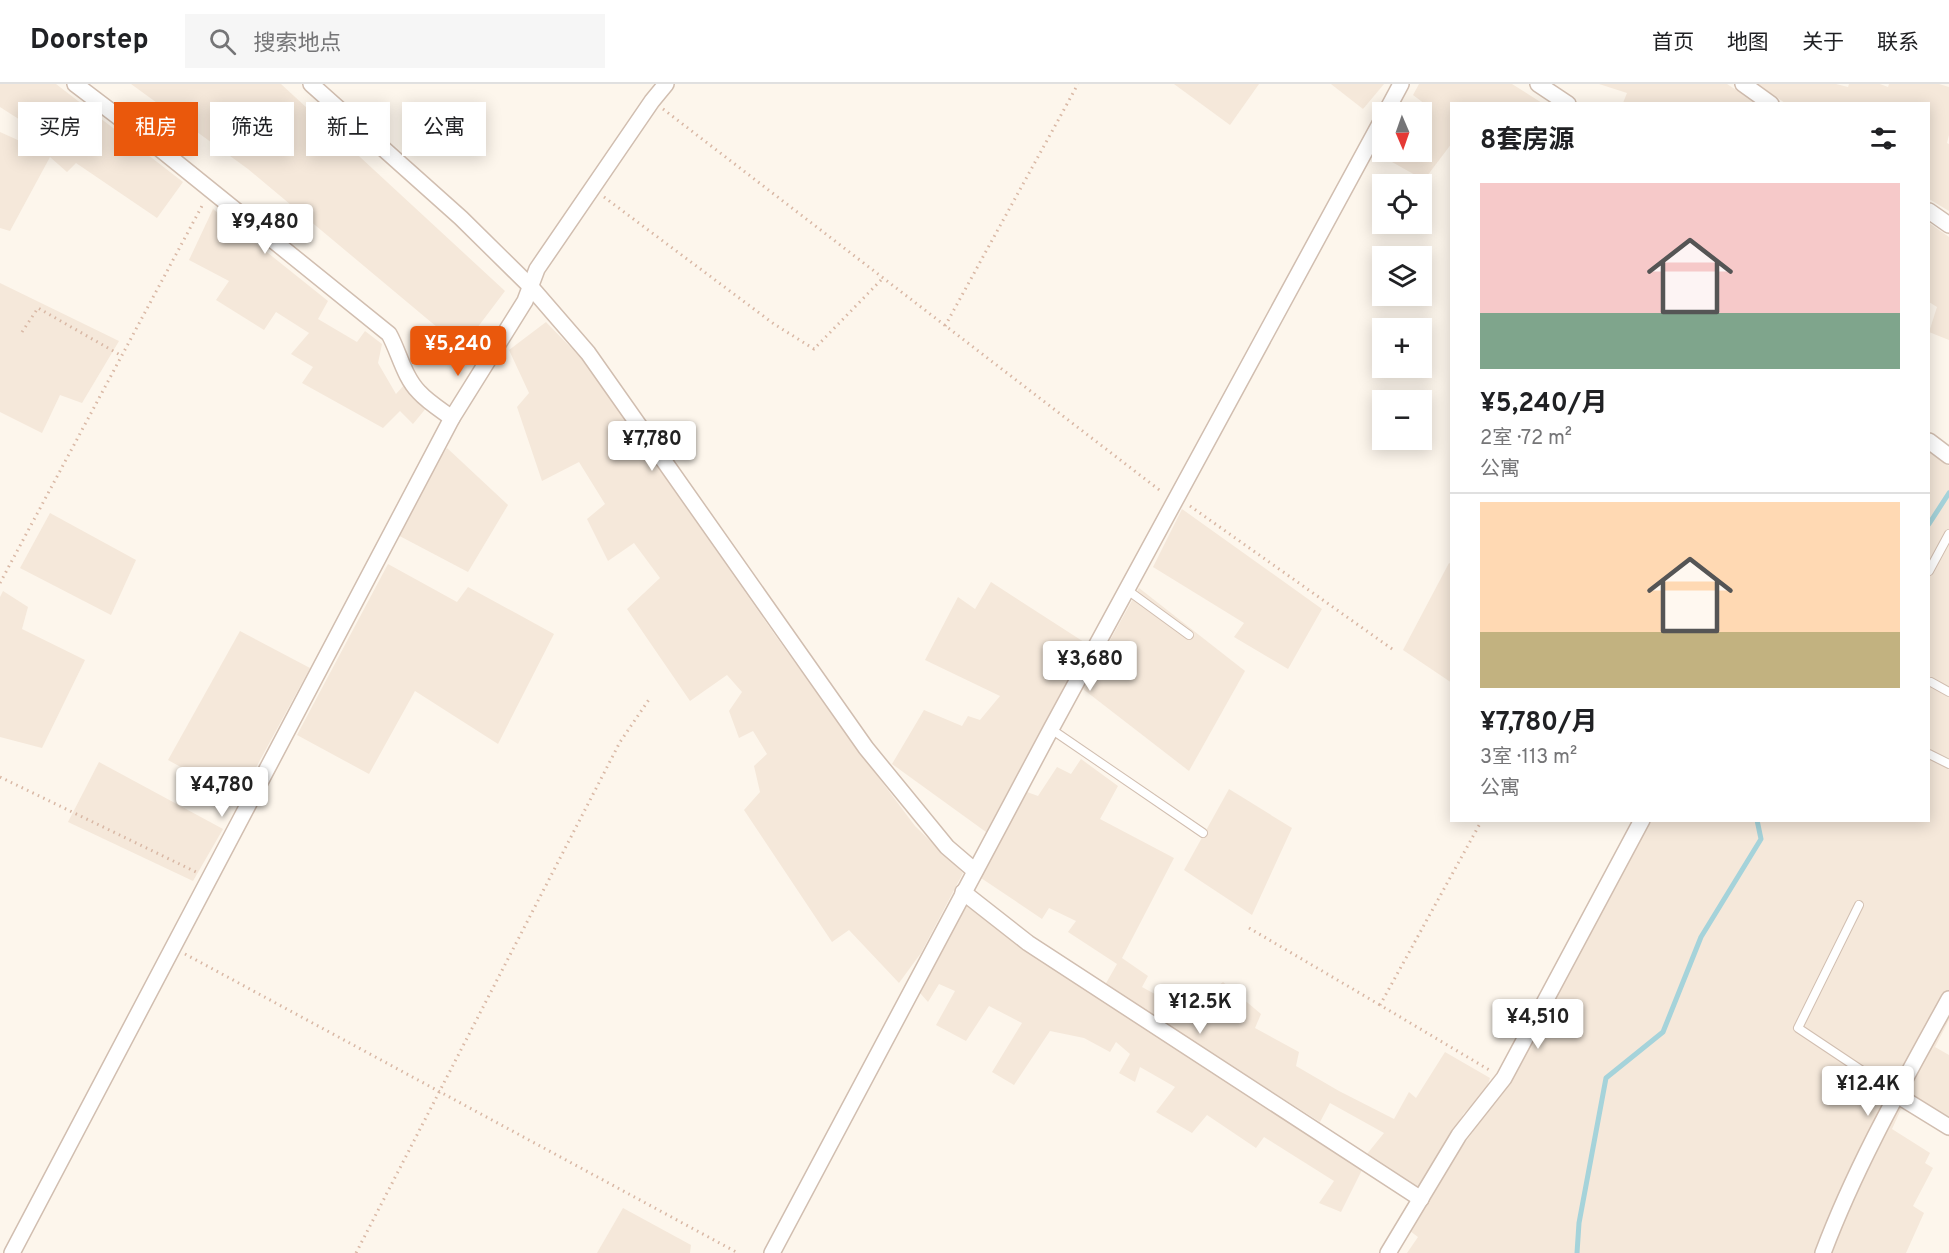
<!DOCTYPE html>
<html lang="zh">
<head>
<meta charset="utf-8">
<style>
  body { margin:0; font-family:Overpass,"Noto Sans SC",sans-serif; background:#f6f6f6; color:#202124; height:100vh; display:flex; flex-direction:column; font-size:22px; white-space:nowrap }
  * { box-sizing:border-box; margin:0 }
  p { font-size:20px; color:#757577 }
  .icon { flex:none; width:33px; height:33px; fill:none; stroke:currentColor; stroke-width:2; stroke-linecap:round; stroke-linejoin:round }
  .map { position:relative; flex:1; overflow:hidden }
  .drawer { position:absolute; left:1450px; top:18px; width:480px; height:720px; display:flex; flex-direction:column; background:#fff; border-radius:0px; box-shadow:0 3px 15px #0003 }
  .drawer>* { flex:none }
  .hud { position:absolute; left:18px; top:18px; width:570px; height:54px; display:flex; gap:12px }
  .needle { width:39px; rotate:178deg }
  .fabs { position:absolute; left:1372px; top:18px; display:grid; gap:12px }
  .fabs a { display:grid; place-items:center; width:60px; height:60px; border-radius:0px; background:#fff; box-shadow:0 3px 15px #0003; font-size:30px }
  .price { position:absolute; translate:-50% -51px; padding:0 14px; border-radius:6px; background:#fff; color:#222; font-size:20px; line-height:39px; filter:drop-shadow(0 2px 3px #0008) }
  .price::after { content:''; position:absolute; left:50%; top:36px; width:18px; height:14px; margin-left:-9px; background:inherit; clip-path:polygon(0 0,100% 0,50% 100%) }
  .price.current { background:#ea580c; color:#fff }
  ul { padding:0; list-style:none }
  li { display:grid; align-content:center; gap:12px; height:318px; padding:0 30px }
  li+li { border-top:2px solid #e0e0e0 }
  li span { display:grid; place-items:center; height:186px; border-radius:0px; color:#555 }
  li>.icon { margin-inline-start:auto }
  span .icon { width:108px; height:108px; fill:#fffc; stroke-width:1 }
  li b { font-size:26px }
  h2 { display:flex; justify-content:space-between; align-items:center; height:72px; padding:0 30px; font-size:26px }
  .tag { padding:0 21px; border-radius:0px; background:#fff; box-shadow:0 3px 15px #0003; font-size:21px; line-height:54px }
  .tag.current { background:#ea580c; color:#fff }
  header { display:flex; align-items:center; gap:36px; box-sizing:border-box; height:84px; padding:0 30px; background:#fff; border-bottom:2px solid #e0e0e0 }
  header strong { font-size:28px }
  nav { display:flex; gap:33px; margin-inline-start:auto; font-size:21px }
  .search { width:420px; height:54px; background:#f6f6f6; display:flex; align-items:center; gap:15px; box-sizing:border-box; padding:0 21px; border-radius:0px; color:#757577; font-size:22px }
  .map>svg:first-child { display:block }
  .residential { fill:#f5e8da }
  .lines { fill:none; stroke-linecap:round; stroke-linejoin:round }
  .stream { stroke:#a5d3da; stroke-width:5 }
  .lane-casing { stroke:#d1beb0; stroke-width:10 }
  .street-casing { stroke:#d1beb0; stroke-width:18 }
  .path { stroke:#d9b8a5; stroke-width:3; stroke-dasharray:1.5 4.5; stroke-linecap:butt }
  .lane { stroke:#fff; stroke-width:8 }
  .street { stroke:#fff; stroke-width:15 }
</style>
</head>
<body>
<header>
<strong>Doorstep</strong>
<div class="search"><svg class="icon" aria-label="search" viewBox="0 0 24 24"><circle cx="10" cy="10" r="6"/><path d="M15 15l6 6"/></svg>搜索地点</div>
<nav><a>首页</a><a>地图</a><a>关于</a><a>联系</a></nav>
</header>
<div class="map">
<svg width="1949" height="1169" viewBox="0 0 1949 1169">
  <rect width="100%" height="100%" fill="#fdf6ec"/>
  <g class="residential">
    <polygon points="0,0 56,0 183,98 157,134 76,79 67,88 50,73 10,147 0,144 0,48 20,57 28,41 0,23"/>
    <polygon points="131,0 281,0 505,207 462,264 248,85"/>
    <polygon points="1174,0 1259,0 1230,41"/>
    <polygon points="1331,0 1384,0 1363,25"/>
    <polygon points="1419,0 1512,0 1542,19 1452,20 1452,59 1424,96 1392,78 1399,68 1422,68 1422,33 1429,23 1413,11"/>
    <polygon points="1599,0 1727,0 1756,19 1623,19 1627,9"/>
    <polygon points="1757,0 1836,0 1848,3 1849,0 1880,0 1888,3 1889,0 1939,0 1949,3 1949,51 1947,59 1949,60 1949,127 1929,115 1929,20 1785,19"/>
    <polygon points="213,125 328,217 318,235 357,258 365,247 382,260 378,279 396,310 405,300 427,323 413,340 400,327 383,344 302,299 313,283 291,270 309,249 276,228 264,246 216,216 229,197 189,176"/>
    <polygon points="1929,139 1949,153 1949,256 1929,248 1937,223 1929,218"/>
    <polygon points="0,199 119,257 82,319 60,311 42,349 0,328"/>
    <polygon points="546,238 584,277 775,551 873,686 915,742 963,789 921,869 899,899 849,846 832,858 744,726 760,708 754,682 767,670 753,647 739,654 729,627 742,608 727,591 690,617 627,525 660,494 634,459 608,477 587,435 605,420 579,378 542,397 517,323 529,309 509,266"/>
    <polygon points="447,364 508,421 468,488 392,448"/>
    <polygon points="1929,366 1949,382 1949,936 1935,963 1949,971 1949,1053 1902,1023 1892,1045 1930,1069 1925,1079 1933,1084 1913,1122 1924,1129 1906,1169 1407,1169 1418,1153 1410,1147 1454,1074 1513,992 1651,737 1929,736"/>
    <polygon points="1182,425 1322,525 1288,585 1234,553 1244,539 1153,483"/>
    <polygon points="50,429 136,476 111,531 20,484"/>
    <polygon points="1449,479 1452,481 1452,599 1403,566"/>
    <polygon points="388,480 457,518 468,503 554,550 498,660 415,607 369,690 297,651"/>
    <polygon points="991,498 1087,560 986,748 892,680 924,626 962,642 968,632 980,636 1000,612 925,576 958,513 975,525"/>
    <polygon points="1139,504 1245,587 1189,687 1083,605"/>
    <polygon points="3,507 28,523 22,545 85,576 42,664 0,653 0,513"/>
    <polygon points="240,547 310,584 239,715 168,676"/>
    <polygon points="1081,675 1118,702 1100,735 1174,774 1122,874 1148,892 1142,903 1173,920 1183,903 1204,913 1223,898 1261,930 1255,944 1299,968 1296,982 1339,1007 1394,1035 1409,1008 1416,1014 1445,968 1490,994 1485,1009 1464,1029 1418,1105 1367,1070 1384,1049 1330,1019 1320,1038 1105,901 1117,880 1068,848 1076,837 1049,824 1042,835 981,794 1027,708 1038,712 1057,683 1071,690"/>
    <polygon points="99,678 223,745 193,797 68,738"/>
    <polygon points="1229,705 1292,744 1252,831 1184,786"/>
    <polygon points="965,821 1083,903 1362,1086 1341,1128 1319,1119 1334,1097 1264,1053 1256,1064 1207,1031 1192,1049 1156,1028 1175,1003 1140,983 1135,998 1119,989 1130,970 1116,958 1110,968 1084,954 1050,947 1014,1001 992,988 1022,939 989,922 966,957 936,941 955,907 939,900 928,918 920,909"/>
    <polygon points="623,1124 691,1161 690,1169 597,1169"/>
  </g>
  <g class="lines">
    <g class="stream">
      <polyline points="1929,440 1949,409"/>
      <polyline points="1577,1169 1579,1139 1606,994 1663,948 1701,853 1761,755 1757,736"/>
    </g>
    <defs>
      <g id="lane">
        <polyline points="1929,487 1949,450"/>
        <polyline points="1126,505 1189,551"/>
        <polyline points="1931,598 1949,608"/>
        <polyline points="1051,645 1203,749"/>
        <polyline points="1929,670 1949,680"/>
        <polyline points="1859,821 1798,944 1897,1010"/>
      </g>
      <g id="street">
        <path d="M75,0L150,57L389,250C399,268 404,293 419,308C428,318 441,326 452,334"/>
        <polyline points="311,0 461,134 530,202 588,269 866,664 947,763 975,787"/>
        <polyline points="1538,0 1568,20"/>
        <polyline points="1743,0 1771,20"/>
        <polyline points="1386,28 1401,0"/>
        <polyline points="1929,127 1949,141"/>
        <polyline points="1929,357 1949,372"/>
        <polyline points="963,808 1028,859 1421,1115"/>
        <polyline points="1897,1011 1949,1043"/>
        <polyline points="12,1169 452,334 525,217 537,185 652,17 666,0"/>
        <polyline points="772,1169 1051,645 1383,34"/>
        <polyline points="1388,1169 1459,1051 1504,994 1642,736"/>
        <path d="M1823,1169C1856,1081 1904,997 1949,915"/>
      </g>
    </defs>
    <use href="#lane" class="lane-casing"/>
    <use href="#street" class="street-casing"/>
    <g class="path">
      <polyline points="663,25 1162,408"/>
      <polyline points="604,113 774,240 814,265 883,194"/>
      <polyline points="945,242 1078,0"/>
      <polyline points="22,248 38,224 122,272"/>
      <polyline points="1190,422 1395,567"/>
      <polyline points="0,499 203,120"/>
      <polyline points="0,693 196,788"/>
      <polyline points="1482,736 1380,921 1491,987"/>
      <polyline points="1249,844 1380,921"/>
      <polyline points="185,870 738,1169"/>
      <polyline points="356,1169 620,658 650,614"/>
    </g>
    <use href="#lane" class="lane"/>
    <use href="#street" class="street"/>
  </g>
</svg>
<div class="fabs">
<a><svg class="needle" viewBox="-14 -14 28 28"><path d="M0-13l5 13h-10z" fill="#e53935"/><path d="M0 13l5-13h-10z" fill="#757577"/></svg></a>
<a><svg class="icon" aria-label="locate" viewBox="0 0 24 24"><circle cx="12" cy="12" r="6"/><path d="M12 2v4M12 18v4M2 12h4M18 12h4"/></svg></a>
<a><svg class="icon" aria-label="layers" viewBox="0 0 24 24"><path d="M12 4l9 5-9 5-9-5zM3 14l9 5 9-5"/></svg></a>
<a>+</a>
<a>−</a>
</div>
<b class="price" style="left:265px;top:171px">¥9,480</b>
<b class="price current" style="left:458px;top:293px">¥5,240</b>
<b class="price" style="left:652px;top:388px">¥7,780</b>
<b class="price" style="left:1090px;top:608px">¥3,680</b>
<b class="price" style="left:222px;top:734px">¥4,780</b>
<b class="price" style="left:1200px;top:951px">¥12.5K</b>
<b class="price" style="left:1538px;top:966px">¥4,510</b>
<b class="price" style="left:1868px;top:1033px">¥12.4K</b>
<div class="hud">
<a class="tag">买房</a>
<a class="tag current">租房</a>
<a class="tag">筛选</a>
<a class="tag">新上</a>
<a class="tag">公寓</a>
</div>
<section class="drawer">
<h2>8套房源<svg class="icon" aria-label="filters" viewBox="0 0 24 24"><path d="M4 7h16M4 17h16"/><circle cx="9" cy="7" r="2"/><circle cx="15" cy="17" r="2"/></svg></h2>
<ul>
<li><span style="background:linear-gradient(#f6c9c9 70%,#7fa58c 0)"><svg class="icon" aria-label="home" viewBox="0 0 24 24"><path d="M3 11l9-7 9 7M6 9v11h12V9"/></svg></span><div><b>¥5,240/月</b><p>2室 · 72 m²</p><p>公寓</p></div></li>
<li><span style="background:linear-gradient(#ffd9b3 70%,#c2b280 0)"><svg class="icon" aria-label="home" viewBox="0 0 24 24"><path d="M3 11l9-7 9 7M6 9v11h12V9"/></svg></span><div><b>¥7,780/月</b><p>3室 · 113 m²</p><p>公寓</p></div></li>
</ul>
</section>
</div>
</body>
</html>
